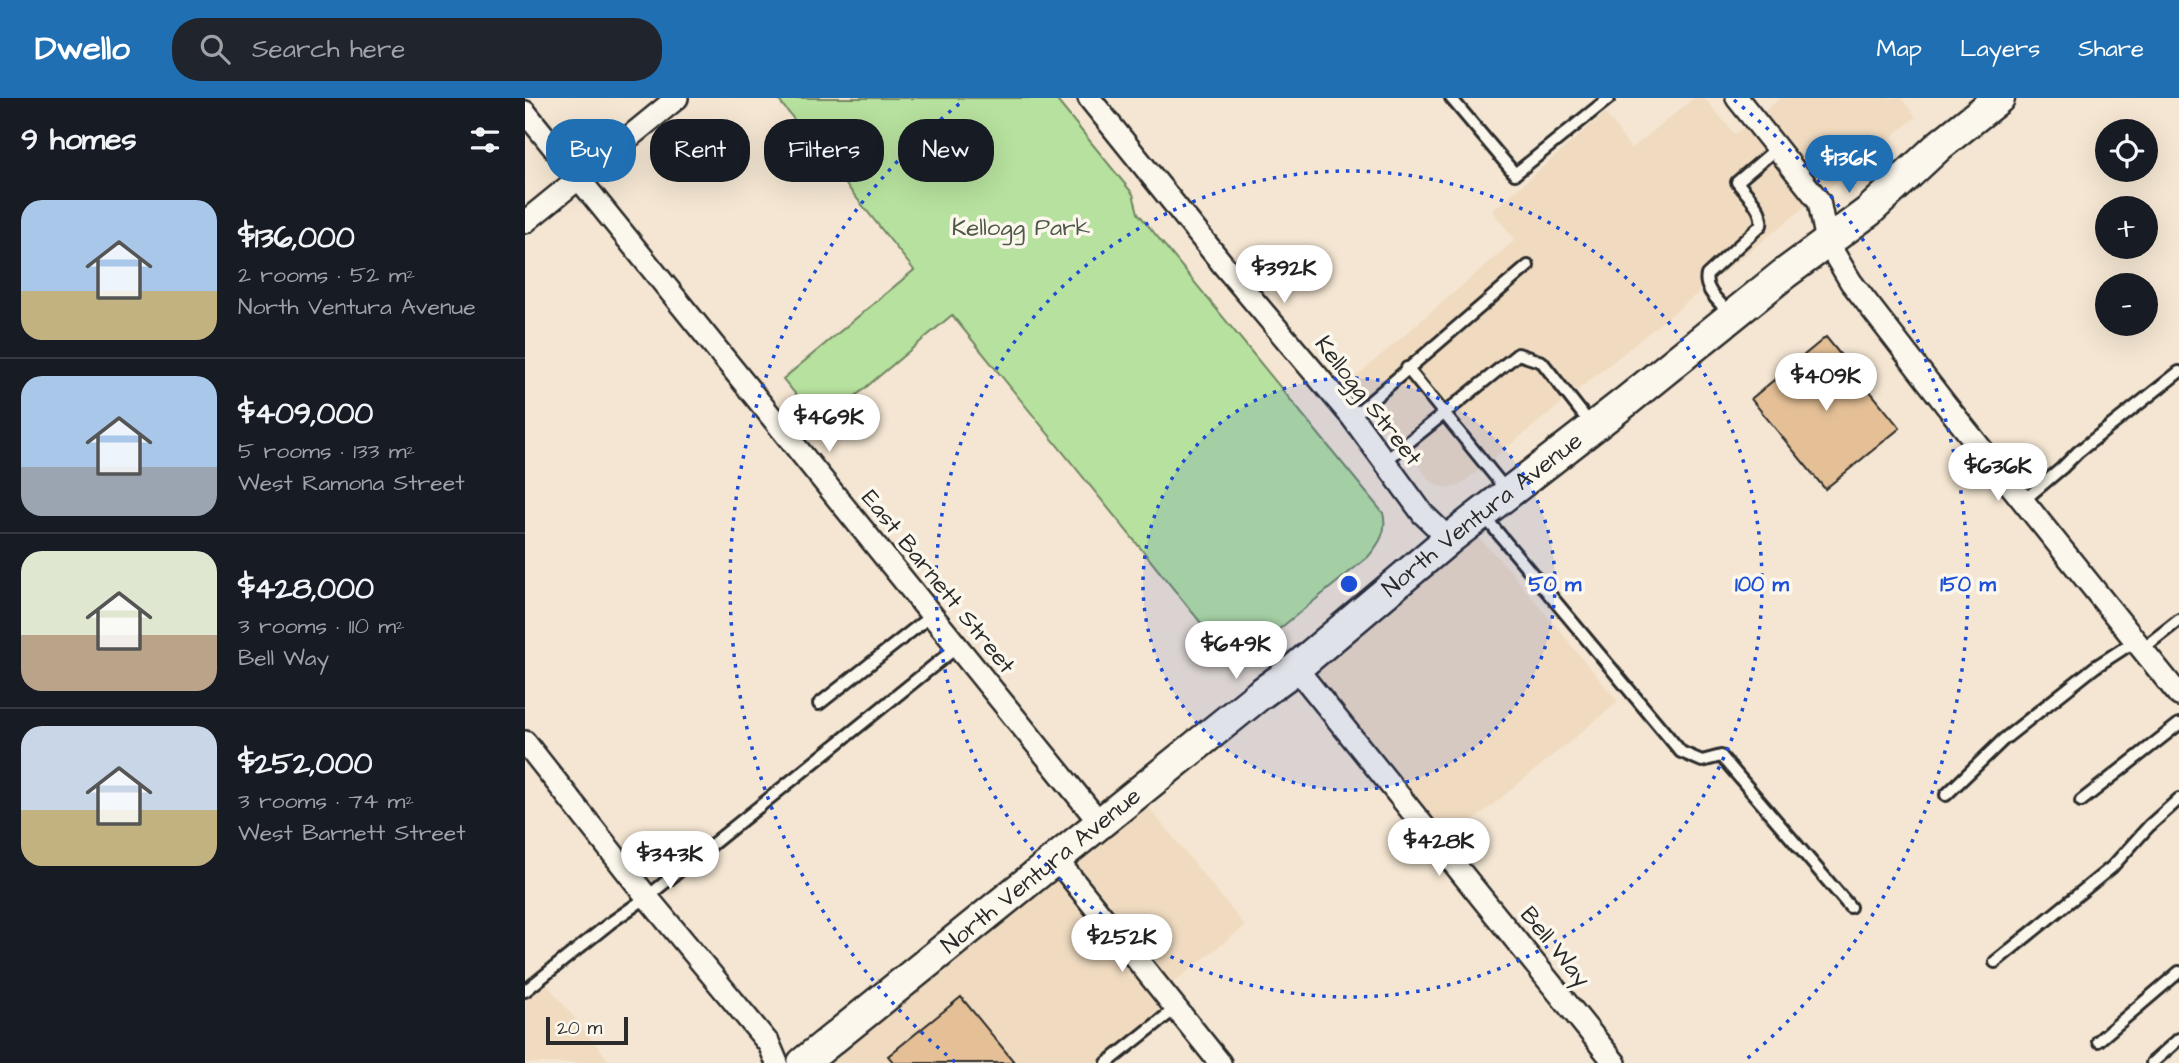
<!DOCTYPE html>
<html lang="en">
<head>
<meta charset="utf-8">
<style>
  body { margin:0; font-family:"Architects Daughter",sans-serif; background:#20242c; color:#f1f3f6; height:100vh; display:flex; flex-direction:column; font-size:26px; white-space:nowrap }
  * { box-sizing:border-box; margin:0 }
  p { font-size:23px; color:#9ea1a6 }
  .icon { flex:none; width:38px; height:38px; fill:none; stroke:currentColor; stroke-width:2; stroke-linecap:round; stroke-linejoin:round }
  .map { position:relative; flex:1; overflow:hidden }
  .panel { display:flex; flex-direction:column; background:#171b24; width:525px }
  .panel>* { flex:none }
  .hud { position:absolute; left:21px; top:21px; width:665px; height:63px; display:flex; gap:14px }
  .buttons { position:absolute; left:1570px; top:21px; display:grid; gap:14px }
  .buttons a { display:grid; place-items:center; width:63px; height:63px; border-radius:50%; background:#171b24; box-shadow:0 7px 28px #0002; font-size:35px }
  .scale { position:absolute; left:21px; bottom:18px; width:82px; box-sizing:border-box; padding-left:7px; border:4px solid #2b2b2b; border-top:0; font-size:19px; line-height:24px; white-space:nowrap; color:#2b2b2b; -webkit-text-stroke:5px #fbf7ec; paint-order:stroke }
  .price { position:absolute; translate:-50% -60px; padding:0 16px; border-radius:24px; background:#fff; color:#222; font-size:23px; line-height:46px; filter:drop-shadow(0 2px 4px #0008) }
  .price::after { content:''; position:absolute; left:50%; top:42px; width:21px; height:16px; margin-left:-10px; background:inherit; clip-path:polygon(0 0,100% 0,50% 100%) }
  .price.selected { background:#1f6fb2; color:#fff }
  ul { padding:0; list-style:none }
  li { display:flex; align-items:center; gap:21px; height:175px; padding:0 21px }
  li+li { border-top:2px solid #363941 }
  li span { display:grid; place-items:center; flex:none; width:196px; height:140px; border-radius:21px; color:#555 }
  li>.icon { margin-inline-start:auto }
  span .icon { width:84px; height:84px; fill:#fffc; stroke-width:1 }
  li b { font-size:30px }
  h2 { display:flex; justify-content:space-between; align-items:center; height:84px; padding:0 21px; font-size:30px }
  .tag { padding:0 24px; border-radius:28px; background:#171b24; box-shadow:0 7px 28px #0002; font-size:24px; line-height:63px }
  .tag.selected { background:#1f6fb2; color:#fff }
  header { display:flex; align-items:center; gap:42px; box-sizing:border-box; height:98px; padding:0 35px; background:#1f6fb2; color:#fff }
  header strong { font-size:33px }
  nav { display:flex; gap:38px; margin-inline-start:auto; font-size:24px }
  .search { width:490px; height:63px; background:#20242c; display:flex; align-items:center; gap:18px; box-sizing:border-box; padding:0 24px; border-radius:28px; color:#9ea1a6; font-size:26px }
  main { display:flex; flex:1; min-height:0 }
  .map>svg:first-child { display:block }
  .built { fill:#f0dbc0 }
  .green { fill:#b7e19e; stroke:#718664; stroke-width:2 }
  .building { fill:#e5c096; stroke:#2b2b2b; stroke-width:2 }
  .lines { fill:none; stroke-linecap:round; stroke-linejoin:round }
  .lane-casing { stroke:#2b2b2b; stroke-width:16 }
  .street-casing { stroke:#2b2b2b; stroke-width:26 }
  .secondary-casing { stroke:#2b2b2b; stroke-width:35 }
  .lane { stroke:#fbf7ec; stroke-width:10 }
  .street { stroke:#fbf7ec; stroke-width:21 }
  .secondary { stroke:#fbf7ec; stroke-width:30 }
  .ring { fill:none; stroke:#1d4ed8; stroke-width:3.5; stroke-dasharray:3.5 7 }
  .labels { text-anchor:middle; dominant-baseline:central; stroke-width:7; stroke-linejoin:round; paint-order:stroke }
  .park-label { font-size:24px; fill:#4e5848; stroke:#fbf7ec }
  .street-label { font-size:24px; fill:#2b2b2b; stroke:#fbf7ec }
  .centre { fill:#1d4ed8; stroke:#fbf7ec; stroke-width:3.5 }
  .ring-label { font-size:21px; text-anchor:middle; font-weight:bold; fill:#1d4ed8; stroke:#fbf7ec; stroke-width:7; stroke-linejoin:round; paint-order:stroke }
</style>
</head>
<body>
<header>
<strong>Dwello</strong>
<div class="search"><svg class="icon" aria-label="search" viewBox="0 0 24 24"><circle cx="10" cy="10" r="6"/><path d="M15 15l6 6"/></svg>Search here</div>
<nav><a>Map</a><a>Layers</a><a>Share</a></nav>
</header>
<main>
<section class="panel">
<h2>9 homes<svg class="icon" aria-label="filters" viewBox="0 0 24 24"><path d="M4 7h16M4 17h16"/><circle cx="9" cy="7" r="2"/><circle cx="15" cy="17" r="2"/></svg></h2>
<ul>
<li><span style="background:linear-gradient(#a9c7e8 65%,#c2b280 0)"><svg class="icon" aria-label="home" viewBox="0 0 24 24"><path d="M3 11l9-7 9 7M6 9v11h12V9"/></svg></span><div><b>$136,000</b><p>2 rooms · 52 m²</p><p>North Ventura Avenue</p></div></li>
<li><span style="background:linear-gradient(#a9c7e8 65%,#9aa5b1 0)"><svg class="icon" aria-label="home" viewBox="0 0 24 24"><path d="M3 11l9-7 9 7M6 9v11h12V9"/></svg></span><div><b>$409,000</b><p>5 rooms · 133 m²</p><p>West Ramona Street</p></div></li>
<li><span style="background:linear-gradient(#dfe7d0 60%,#b9a48a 0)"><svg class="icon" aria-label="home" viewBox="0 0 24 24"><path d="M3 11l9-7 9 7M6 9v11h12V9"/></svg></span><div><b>$428,000</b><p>3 rooms · 110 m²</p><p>Bell Way</p></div></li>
<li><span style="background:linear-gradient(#c9d6e8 60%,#c2b280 0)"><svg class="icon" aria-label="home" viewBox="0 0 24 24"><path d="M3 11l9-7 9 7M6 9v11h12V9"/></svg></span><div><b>$252,000</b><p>3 rooms · 74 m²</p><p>West Barnett Street</p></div></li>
</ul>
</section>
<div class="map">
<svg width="1654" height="965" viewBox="0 0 1654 965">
  <rect width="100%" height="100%" fill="#f4e6d2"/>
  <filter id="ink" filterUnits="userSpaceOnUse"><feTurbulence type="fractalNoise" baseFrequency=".0143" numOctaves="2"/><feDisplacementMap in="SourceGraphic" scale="14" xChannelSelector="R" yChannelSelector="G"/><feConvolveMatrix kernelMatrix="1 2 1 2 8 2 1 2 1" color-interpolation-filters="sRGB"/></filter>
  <g filter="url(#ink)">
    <g class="built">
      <polygon points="1169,0 1179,0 1210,36 1256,0 1376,0 1391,19 934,388 924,390 913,388 905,382 826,283 990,142 967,113 1080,15 1106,51"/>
      <polygon points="943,429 983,470 1093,604 916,749 771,570"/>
      <polygon points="612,695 720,828 637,893 651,910 582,965 278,965"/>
      <polygon points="16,879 86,965 0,965 0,893"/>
    </g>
    <path class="green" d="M252,0H530L608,96L613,115L858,415C863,433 854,446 843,459L710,567L427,217L296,327L258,281L389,172Z"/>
    <g class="building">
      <polygon points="1301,239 1375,330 1300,391 1226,301"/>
      <polygon points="436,899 490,965 369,965 363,958"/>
    </g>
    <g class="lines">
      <defs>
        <g id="lane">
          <polyline points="926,0 990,76 1084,0"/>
          <path d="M1205,216C1196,205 1178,192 1182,177L1236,127C1239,111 1221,96 1212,84L1252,50"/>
          <polyline points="882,270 982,393"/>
          <polyline points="827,319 1003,168"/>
          <polyline points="859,364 993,256 1017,264 1067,328"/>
          <polyline points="1498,403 1537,370 1553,354 1654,274"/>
          <polyline points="959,418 1156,654 1177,663 1196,658 1325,809"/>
          <polyline points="1617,551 1654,522"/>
          <polyline points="294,606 407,517"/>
          <polyline points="1421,697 1478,642 1570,569 1610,543"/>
          <polyline points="1556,703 1654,626"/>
          <polyline points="1470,864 1587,769 1624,728 1654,701"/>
          <polyline points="0,893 85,825 122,799 432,549"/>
          <polyline points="1573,943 1654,874"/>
          <polyline points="582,965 651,910"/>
          <polyline points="1627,965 1654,941"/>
        </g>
        <g id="street">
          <polyline points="564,0 700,169 827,319 898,416 924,441"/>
          <polyline points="1212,0 1294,103 1302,144 1326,184 1421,307 1654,597"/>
          <polyline points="0,14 575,725"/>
          <polyline points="0,124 152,0"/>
          <polyline points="771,570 1090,965"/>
          <polyline points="0,644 122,799 244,946 252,965"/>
          <polyline points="531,761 695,965"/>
        </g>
        <g id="secondary">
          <path id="s1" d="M278,965L734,597L771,570L924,441L1103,302L1259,176L1343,114L1415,47L1474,0"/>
        </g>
      </defs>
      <use href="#lane" class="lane-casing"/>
      <use href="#street" class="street-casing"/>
      <use href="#secondary" class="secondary-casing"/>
      <use href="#lane" class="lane"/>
      <use href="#street" class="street"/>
      <use href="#secondary" class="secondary"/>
    </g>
  </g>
  <circle cx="824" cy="486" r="206" fill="#1d4ed8" fill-opacity=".12"/>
  <g class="ring">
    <circle cx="824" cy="486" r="206"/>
    <circle cx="824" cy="486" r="413"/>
    <path d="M430 964A619 619 0 0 1 439 2M1209 2A619 619 0 0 1 1218 964"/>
  </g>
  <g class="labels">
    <g class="park-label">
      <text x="496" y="130">Kellogg Park</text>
    </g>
    <g class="street-label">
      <text transform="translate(843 303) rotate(52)">Kellogg Street</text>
      <text stroke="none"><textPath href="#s1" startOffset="873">North Ventura Avenue</textPath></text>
      <text transform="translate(413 484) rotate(51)">East Barnett Street</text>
      <text stroke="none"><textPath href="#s1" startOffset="306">North Ventura Avenue</textPath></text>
      <text transform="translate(1030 849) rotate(51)">Bell Way</text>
    </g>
  </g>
  <circle cx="824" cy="486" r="10" class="centre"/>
  <g class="ring-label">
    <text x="1030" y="493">50 m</text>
    <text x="1237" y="493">100 m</text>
    <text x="1443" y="493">150 m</text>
  </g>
</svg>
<div class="buttons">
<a><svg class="icon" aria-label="locate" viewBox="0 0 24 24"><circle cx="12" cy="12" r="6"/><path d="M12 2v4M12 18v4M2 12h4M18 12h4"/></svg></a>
<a>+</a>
<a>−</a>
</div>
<div class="scale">20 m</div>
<b class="price selected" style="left:1324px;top:97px">$136K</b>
<b class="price" style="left:759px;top:207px">$392K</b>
<b class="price" style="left:1301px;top:315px">$409K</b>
<b class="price" style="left:304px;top:356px">$469K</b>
<b class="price" style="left:1473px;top:405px">$636K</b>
<b class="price" style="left:711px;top:583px">$649K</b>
<b class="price" style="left:914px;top:780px">$428K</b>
<b class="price" style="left:145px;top:793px">$343K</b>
<b class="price" style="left:597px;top:876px">$252K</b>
<div class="hud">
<a class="tag selected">Buy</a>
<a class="tag">Rent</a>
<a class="tag">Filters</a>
<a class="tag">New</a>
</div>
</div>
</main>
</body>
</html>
